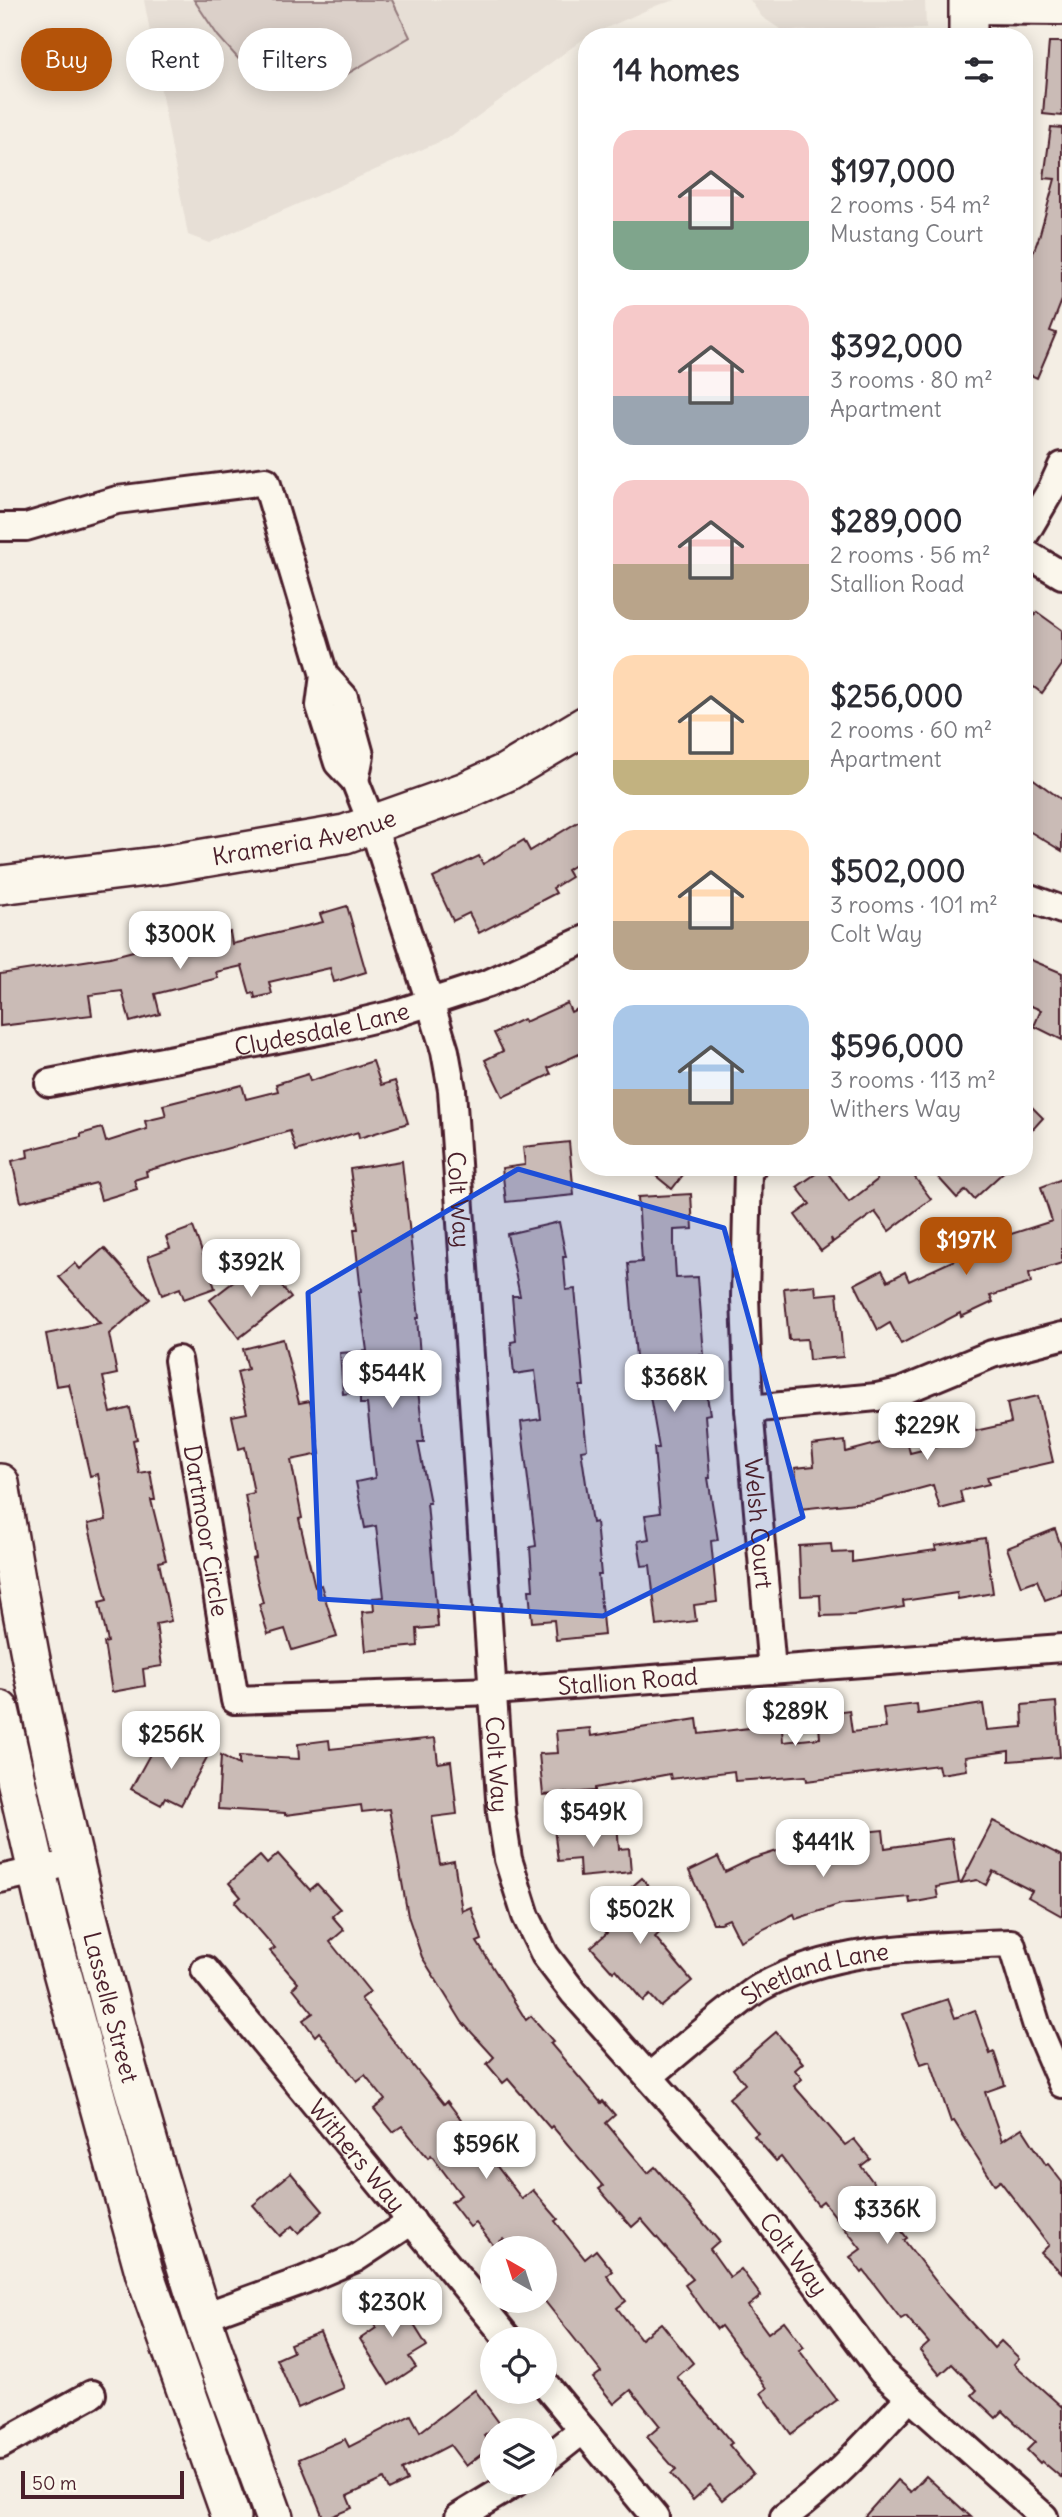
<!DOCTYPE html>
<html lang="en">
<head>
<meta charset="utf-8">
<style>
  body { margin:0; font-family:Delius,sans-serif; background:#f2f2f3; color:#2b2b33; height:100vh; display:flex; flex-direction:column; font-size:26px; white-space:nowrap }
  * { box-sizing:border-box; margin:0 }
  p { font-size:23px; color:#7c7c81 }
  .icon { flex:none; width:38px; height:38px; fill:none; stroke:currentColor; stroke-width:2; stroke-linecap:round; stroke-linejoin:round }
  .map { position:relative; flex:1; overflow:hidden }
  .sheet { position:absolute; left:578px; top:28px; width:455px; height:1148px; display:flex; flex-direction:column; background:#fff; border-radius:28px; box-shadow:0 4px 18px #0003 }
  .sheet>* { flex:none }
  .banner { position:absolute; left:21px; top:28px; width:452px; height:63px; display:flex; gap:14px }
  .needle { width:46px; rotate:321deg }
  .tools { position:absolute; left:480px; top:2236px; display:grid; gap:14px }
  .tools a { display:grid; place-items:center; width:77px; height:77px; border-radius:50%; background:#fff; box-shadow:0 4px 18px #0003; font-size:35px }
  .scale { position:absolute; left:21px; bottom:18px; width:163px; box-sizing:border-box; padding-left:7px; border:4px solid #4a1f2b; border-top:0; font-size:19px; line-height:24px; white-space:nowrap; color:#4a1f2b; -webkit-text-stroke:5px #fbf7ec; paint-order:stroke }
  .price { position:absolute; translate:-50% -60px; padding:0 16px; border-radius:14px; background:#fff; color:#222; font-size:23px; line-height:46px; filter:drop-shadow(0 2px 4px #0008) }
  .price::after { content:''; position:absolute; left:50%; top:42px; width:21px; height:16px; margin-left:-10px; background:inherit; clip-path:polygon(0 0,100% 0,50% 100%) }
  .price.current { background:#b45309; color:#fff }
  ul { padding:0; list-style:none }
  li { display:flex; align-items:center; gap:21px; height:175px; padding:0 35px }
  li span { display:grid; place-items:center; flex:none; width:196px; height:140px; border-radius:21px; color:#555 }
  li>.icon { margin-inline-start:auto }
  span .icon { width:84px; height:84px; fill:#fffc; stroke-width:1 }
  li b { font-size:30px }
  h2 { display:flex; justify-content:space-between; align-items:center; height:84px; padding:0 35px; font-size:30px }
  .chip { padding:0 24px; border-radius:32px; background:#fff; box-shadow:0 4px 18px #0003; font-size:24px; line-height:63px }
  .chip.current { background:#b45309; color:#fff }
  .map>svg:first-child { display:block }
  .built { fill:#e7dfd6 }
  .green { fill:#dbd0c9; stroke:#92787a; stroke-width:2 }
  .building { fill:#cabbb6; stroke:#4a1f2b; stroke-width:2 }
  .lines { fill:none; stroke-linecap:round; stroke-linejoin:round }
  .street-casing { stroke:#4a1f2b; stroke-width:32 }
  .secondary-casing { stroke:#4a1f2b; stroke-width:42 }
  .street { stroke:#fbf7ec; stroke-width:26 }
  .secondary { stroke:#fbf7ec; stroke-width:37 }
  .marked { fill:#1d4ed8; fill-opacity:0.2; stroke:#1d4ed8; stroke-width:5; stroke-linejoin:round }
  .labels { text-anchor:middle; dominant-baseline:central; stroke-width:6; stroke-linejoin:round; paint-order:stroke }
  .street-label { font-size:24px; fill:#4a1f2b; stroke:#fbf7ec }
</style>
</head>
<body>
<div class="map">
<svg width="1062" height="2517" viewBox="0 0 1062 2517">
  <rect width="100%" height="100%" fill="#f4eee4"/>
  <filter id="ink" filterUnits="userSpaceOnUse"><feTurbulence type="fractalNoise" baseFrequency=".0143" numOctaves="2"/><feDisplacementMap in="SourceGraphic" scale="14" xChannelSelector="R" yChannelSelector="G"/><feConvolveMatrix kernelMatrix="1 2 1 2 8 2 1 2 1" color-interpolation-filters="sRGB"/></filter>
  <g filter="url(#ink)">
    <g class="built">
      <polygon points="144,0 676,0 658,5 586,37 448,138 209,243 188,235"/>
      <polygon points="750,0 925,0 926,29 783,31 762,17"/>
    </g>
    <polygon class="green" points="194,0 392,0 410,37 347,74 294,80 242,63 218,36"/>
    <g class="building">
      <polygon points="1049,42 1062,42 1062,116 1043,114"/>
      <polygon points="1051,127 1062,128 1062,300 1050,331 1056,333 1037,378 1024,372 1024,277 1039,237 1055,179 1044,178"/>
      <polygon points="1037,612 1062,630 1062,665 1042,693 1024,680 1024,632"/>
      <polygon points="1024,772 1062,800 1062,851 1024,828"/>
      <polygon points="586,817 586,858 567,870 571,877 553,888 556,893 479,933 469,913 453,921 433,878 479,856 483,864 524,840 530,851"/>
      <polygon points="347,906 366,972 334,982 330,968 269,982 272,994 255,998 254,993 250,994 242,966 216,972 218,978 155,994 160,1014 130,1022 122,991 89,995 92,1015 0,1026 0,974 110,957 164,943 165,947 230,932 232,944 323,922 320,914"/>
      <polygon points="1024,957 1062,973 1062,1040 1034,1026 1041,1010 1024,1003"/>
      <polygon points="567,1003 571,1012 586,1005 586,1051 548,1068 551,1074 503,1097 485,1060 503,1051 494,1033 523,1019 525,1022"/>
      <polygon points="373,1061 381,1085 395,1081 408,1123 359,1138 358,1132 296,1151 290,1131 146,1171 147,1176 134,1180 137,1189 101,1200 96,1183 21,1202 12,1161 28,1157 27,1150 81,1137 81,1134 102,1128 106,1142 147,1129 145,1121 166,1116 163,1105 242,1085 246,1099 278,1091 276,1084 308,1074 310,1081"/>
      <polygon points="1024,1099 1043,1118 1024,1139"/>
      <polygon points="569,1142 574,1195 506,1202 502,1168 525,1165 523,1147"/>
      <polygon points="402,1161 419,1318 417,1318 422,1381 417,1382 424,1442 418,1442 430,1503 427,1503 438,1627 417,1629 418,1646 366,1651 362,1612 374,1611 373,1598 384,1597 376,1526 365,1528 356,1482 375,1478 367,1404 360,1404 360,1392 343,1394 340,1353 367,1351 359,1292 361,1292 354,1229 358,1229 350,1169"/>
      <polygon points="645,1167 689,1167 672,1189"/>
      <polygon points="867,1167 907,1167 931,1199 889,1231 875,1212 833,1242 831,1238 832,1243 821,1251 795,1215 810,1204 797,1187 824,1168 849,1202 877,1180"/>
      <polygon points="947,1167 1009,1167 974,1199 966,1190 957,1198 937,1176"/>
      <polygon points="1062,1179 1062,1263 1029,1273 1031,1283 990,1296 993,1302 961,1317 960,1313 901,1344 890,1323 878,1330 855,1284 882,1270 888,1281 905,1272 909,1281 987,1245 986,1242 1052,1221 1041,1187"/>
      <polygon points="691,1194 693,1229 674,1230 674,1245 676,1278 698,1277 704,1355 700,1355 710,1414 705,1415 710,1478 708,1478 718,1540 711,1541 717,1602 694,1605 696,1621 657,1626 650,1565 642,1566 638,1541 649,1539 645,1515 660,1513 654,1448 659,1448 647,1379 638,1380 628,1263 642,1262 638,1197"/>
      <polygon points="559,1222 566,1257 563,1257 566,1290 575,1289 584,1386 580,1386 587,1449 581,1450 592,1523 596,1522 601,1575 598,1575 604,1635 556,1640 554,1620 532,1622 529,1590 533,1590 530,1547 536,1546 521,1422 541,1419 535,1371 514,1374 511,1342 516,1341 512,1296 520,1296 507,1234"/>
      <polygon points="193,1227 215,1288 184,1299 180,1288 162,1295 148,1256 170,1248 166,1237"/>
      <polygon points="104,1248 150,1299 109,1334 117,1374 103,1377 111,1413 130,1408 137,1439 133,1440 139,1473 150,1471 155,1500 151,1500 166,1560 159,1562 171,1621 156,1624 162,1666 143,1669 145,1686 112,1692 104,1643 108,1642 99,1602 107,1600 88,1524 106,1520 98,1474 90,1476 69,1384 56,1386 46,1334 100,1323 59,1277 75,1263 80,1269"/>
      <polygon points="262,1260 291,1298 239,1338 210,1300"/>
      <polygon points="815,1285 816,1295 837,1293 843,1357 809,1360 807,1339 789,1340 784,1288"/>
      <polygon points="283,1339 299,1403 310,1401 320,1454 291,1460 302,1518 299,1519 315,1587 321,1585 337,1637 292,1650 285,1629 268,1634 259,1604 263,1603 252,1559 256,1558 245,1495 254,1493 245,1447 239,1449 232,1416 247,1413 237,1372 248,1369 243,1349"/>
      <polygon points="1038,1396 1053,1462 987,1477 989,1484 960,1491 963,1503 940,1509 933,1485 874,1501 800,1509 795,1468 814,1466 812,1445 845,1441 846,1452 906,1436 910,1453 946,1444 941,1425 972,1417 975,1431 1011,1423 1007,1403"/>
      <polygon points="1055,1529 1062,1549 1062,1594 1045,1600 1037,1580 1021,1586 1007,1548"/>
      <polygon points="985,1538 993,1593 958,1599 957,1593 903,1601 904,1607 854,1615 821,1616 820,1595 801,1596 799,1546 831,1544 832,1553 852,1552 852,1562 936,1550 935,1546"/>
      <polygon points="1056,1702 1060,1757 1009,1761 1009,1751 965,1757 967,1770 940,1774 938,1765 807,1781 806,1776 735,1781 734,1771 671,1779 670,1774 595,1788 595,1791 543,1795 539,1754 558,1753 556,1731 590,1728 591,1736 697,1719 699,1734 749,1728 748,1718 781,1715 783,1742 820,1738 818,1714 849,1710 852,1732 886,1728 883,1708 917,1704 918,1714 983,1704 987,1730 1023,1727 1022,1705"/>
      <polygon points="181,1734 211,1750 181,1805 165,1797 161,1805 131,1789 155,1745 170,1753"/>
      <polygon points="435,1738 438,1763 451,1761 457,1814 432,1817 440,1864 454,1861 462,1911 471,1907 482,1940 477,1942 526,2020 531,2016 553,2041 550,2043 601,2103 603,2101 615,2115 606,2123 648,2173 655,2167 719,2241 710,2249 730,2277 741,2269 761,2296 748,2306 768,2333 784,2321 804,2347 799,2350 837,2400 791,2434 761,2393 767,2388 721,2326 717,2329 685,2285 693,2279 641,2219 632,2227 599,2189 603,2186 552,2126 550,2128 508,2079 503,2083 487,2064 494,2057 462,2022 422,1957 408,1916 389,1809 362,1812 361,1805 285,1815 285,1813 218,1809 221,1755 239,1765 239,1756 299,1759 298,1744 329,1740 330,1749"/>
      <polygon points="993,1821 1062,1856 1062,1916 1028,1897 1032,1891 993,1871 986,1885 977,1880 961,1883"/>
      <polygon points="617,1822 619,1849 629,1848 631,1872 580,1877 579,1859 558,1861 554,1828"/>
      <polygon points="883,1830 885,1848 952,1838 959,1883 936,1887 938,1898 910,1903 909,1897 841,1904 796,1919 794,1914 740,1941 729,1919 720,1923 713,1923 689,1871 718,1857 725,1872 752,1859 824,1836"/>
      <polygon points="278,1854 310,1890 317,1884 340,1909 332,1916 344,1930 330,1942 370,1992 361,1999 406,2057 444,2104 447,2101 522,2199 533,2190 558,2219 555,2221 585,2259 596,2250 613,2271 607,2276 626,2301 617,2308 641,2339 661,2323 693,2363 677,2377 732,2443 729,2445 753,2474 722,2500 710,2485 693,2500 671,2474 676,2470 647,2437 660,2426 631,2390 614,2404 593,2378 601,2372 544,2300 544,2249 512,2249 503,2239 494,2246 476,2223 470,2227 451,2202 461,2195 431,2155 428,2158 402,2126 393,2132 374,2109 385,2100 365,2075 357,2081 319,2032 315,2036 303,2020 313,2013 293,1988 298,1983 270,1951 275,1948 235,1902 241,1897 229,1883 260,1856 267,1864"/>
      <polygon points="642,1878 665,1905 654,1914 666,1927 655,1937 692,1981 661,2007 650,1995 643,2001 616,1969 613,1972 591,1947 607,1933 595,1919"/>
      <polygon points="948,1999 955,2018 975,2010 990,2054 994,2052 1005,2085 985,2092 1002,2141 1022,2128 1046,2165 1048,2164 1062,2182 1062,2273 1041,2253 1049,2245 1000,2181 995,2185 954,2121 951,2122 930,2061 921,2064 903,2014"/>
      <polygon points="776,2032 803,2063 795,2070 802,2079 794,2086 845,2145 854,2139 870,2159 861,2166 876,2186 870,2190 907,2238 904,2240 948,2297 994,2348 1001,2341 1019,2358 1014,2364 1062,2407 1062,2478 1042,2461 1040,2463 1027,2450 1035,2442 1003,2411 996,2418 972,2395 977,2390 952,2364 940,2375 920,2351 929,2343 906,2316 901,2319 864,2271 862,2273 850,2257 861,2249 823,2201 818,2205 781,2157 776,2161 754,2136 758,2133 729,2098 745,2084 733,2069"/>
      <polygon points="291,2173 323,2211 298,2233 292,2226 280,2236 253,2205"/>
      <polygon points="394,2293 427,2346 409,2357 416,2367 389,2385 360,2339 376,2328 366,2311"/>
      <polygon points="320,2332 344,2388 298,2408 277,2359 293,2352 290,2344"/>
      <polygon points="475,2390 500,2424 484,2436 492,2446 466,2466 450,2445 402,2470 407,2481 389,2490 384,2479 347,2496 352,2508 330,2517 323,2517 299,2459 345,2439 349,2447 411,2415 420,2432"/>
      <polygon points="926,2476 971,2517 864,2517 897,2480 911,2492"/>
    </g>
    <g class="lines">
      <defs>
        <g id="street">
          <polyline points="968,10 1062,11"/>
          <polyline points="0,527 26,527 117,500 266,481 324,675 344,697 360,755 355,781"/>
          <polyline points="1024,536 1052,488 1062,466"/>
          <polyline points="1024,552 1062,575"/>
          <path id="s1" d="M324,675L320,706L338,763L355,781L373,826L430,1002L445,1051L452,1090L501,1813L508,1859L526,1916L545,1955L574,1993L730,2168L882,2372L1044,2517"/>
          <polyline points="1024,896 1062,910"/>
          <path id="s2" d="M49,1083L339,1027L394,1014L489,983L586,939"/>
          <path id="s3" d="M752,1167L748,1170L745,1297L749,1409L772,1670"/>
          <path id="s4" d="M178,1360L235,1700L493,1691L1062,1648"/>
          <polyline points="749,1409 877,1397 900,1392 992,1354 1062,1336"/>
          <polyline points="0,1879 53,1867"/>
          <path id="s5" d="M205,1970L509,2340"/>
          <path id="s6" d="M649,2077C676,2054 703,2031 731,2009C741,2002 750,1993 761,1987C835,1946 928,1947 1011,1943L1037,2026L1062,2084"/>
          <polyline points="202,2317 304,2280 356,2258 412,2221"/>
          <polyline points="544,2383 655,2517"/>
          <polyline points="0,2445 92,2394"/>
          <polyline points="544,2461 583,2430"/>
          <polyline points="459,2517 515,2483"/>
          <path d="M784,2517C832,2483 870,2440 910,2397"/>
        </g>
        <g id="secondary">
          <polyline points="968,37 968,0"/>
          <path id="s7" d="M0,885L163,865L345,834L463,792L507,772L586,725"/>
          <path id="s8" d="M0,1483C44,1765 114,2043 201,2314C223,2382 250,2450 274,2517"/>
          <polyline points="0,1710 49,1924 145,2275 231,2517"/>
        </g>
      </defs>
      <use href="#street" class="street-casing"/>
      <use href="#secondary" class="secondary-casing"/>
      <use href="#street" class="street"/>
      <use href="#secondary" class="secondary"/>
    </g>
  </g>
  <path class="marked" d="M518,1169L724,1228L803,1517L603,1616L320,1599L308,1293Z"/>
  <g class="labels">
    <g class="street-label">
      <text stroke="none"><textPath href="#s7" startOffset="308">Krameria Avenue</textPath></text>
      <text stroke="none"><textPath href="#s2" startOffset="278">Clydesdale Lane</textPath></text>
      <text stroke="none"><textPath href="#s1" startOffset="550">Colt Way</textPath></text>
      <text stroke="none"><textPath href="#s3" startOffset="359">Welsh Court</textPath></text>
      <text stroke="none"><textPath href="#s4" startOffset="173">Dartmoor Circle</textPath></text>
      <text stroke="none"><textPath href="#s4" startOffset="738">Stallion Road</textPath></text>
      <text stroke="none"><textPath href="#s1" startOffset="1116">Colt Way</textPath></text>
      <text stroke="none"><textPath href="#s6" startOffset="200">Shetland Lane</textPath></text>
      <text stroke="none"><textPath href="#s8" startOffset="536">Lasselle Street</textPath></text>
      <text stroke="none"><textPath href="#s5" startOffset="240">Withers Way</textPath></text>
      <text stroke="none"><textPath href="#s1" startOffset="1704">Colt Way</textPath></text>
    </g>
  </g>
</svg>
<div class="tools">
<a><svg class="needle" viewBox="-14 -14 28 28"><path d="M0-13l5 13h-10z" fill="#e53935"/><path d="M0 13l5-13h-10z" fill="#7c7c81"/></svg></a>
<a><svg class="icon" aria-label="locate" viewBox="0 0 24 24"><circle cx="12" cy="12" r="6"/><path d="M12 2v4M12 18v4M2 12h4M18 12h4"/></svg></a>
<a><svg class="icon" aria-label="layers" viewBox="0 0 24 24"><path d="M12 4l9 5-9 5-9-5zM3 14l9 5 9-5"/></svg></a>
</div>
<div class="scale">50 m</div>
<b class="price" style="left:180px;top:971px">$300K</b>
<b class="price current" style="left:966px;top:1277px">$197K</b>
<b class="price" style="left:251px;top:1299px">$392K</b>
<b class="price" style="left:392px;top:1410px">$544K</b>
<b class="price" style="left:674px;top:1414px">$368K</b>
<b class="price" style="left:927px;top:1462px">$229K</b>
<b class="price" style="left:795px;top:1748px">$289K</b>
<b class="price" style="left:171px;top:1771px">$256K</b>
<b class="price" style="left:593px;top:1849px">$549K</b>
<b class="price" style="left:823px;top:1879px">$441K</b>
<b class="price" style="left:640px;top:1946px">$502K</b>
<b class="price" style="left:486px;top:2181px">$596K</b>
<b class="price" style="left:887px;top:2246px">$336K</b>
<b class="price" style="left:392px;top:2339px">$230K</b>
<div class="banner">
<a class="chip current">Buy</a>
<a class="chip">Rent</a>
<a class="chip">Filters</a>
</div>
<section class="sheet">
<h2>14 homes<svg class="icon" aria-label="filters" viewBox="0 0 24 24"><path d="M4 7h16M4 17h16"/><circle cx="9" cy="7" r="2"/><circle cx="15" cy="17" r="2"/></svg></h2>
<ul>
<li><span style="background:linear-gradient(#f6c9c9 65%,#7fa58c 0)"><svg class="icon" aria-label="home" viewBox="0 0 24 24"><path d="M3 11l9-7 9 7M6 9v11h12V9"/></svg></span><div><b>$197,000</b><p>2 rooms · 54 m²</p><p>Mustang Court</p></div></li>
<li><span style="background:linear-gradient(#f6c9c9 65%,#9aa5b1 0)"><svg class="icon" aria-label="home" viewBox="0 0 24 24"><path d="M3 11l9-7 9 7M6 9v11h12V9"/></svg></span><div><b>$392,000</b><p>3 rooms · 80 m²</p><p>Apartment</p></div></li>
<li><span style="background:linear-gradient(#f6c9c9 60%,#b9a48a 0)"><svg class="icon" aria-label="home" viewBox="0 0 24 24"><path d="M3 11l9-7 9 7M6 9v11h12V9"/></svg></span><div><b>$289,000</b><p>2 rooms · 56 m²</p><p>Stallion Road</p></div></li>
<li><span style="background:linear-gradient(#ffd9b3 75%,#c2b280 0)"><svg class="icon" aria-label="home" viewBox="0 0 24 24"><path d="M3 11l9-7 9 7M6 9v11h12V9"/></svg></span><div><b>$256,000</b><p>2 rooms · 60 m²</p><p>Apartment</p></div></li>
<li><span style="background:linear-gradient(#ffd9b3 65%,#b9a48a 0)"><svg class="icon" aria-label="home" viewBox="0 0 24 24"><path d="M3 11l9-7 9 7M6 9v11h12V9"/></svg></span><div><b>$502,000</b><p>3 rooms · 101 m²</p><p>Colt Way</p></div></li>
<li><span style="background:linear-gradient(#a9c7e8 60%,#b9a48a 0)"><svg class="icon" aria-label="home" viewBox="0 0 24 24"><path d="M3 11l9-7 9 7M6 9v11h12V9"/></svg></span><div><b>$596,000</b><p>3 rooms · 113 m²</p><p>Withers Way</p></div></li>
</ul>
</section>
</div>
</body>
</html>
